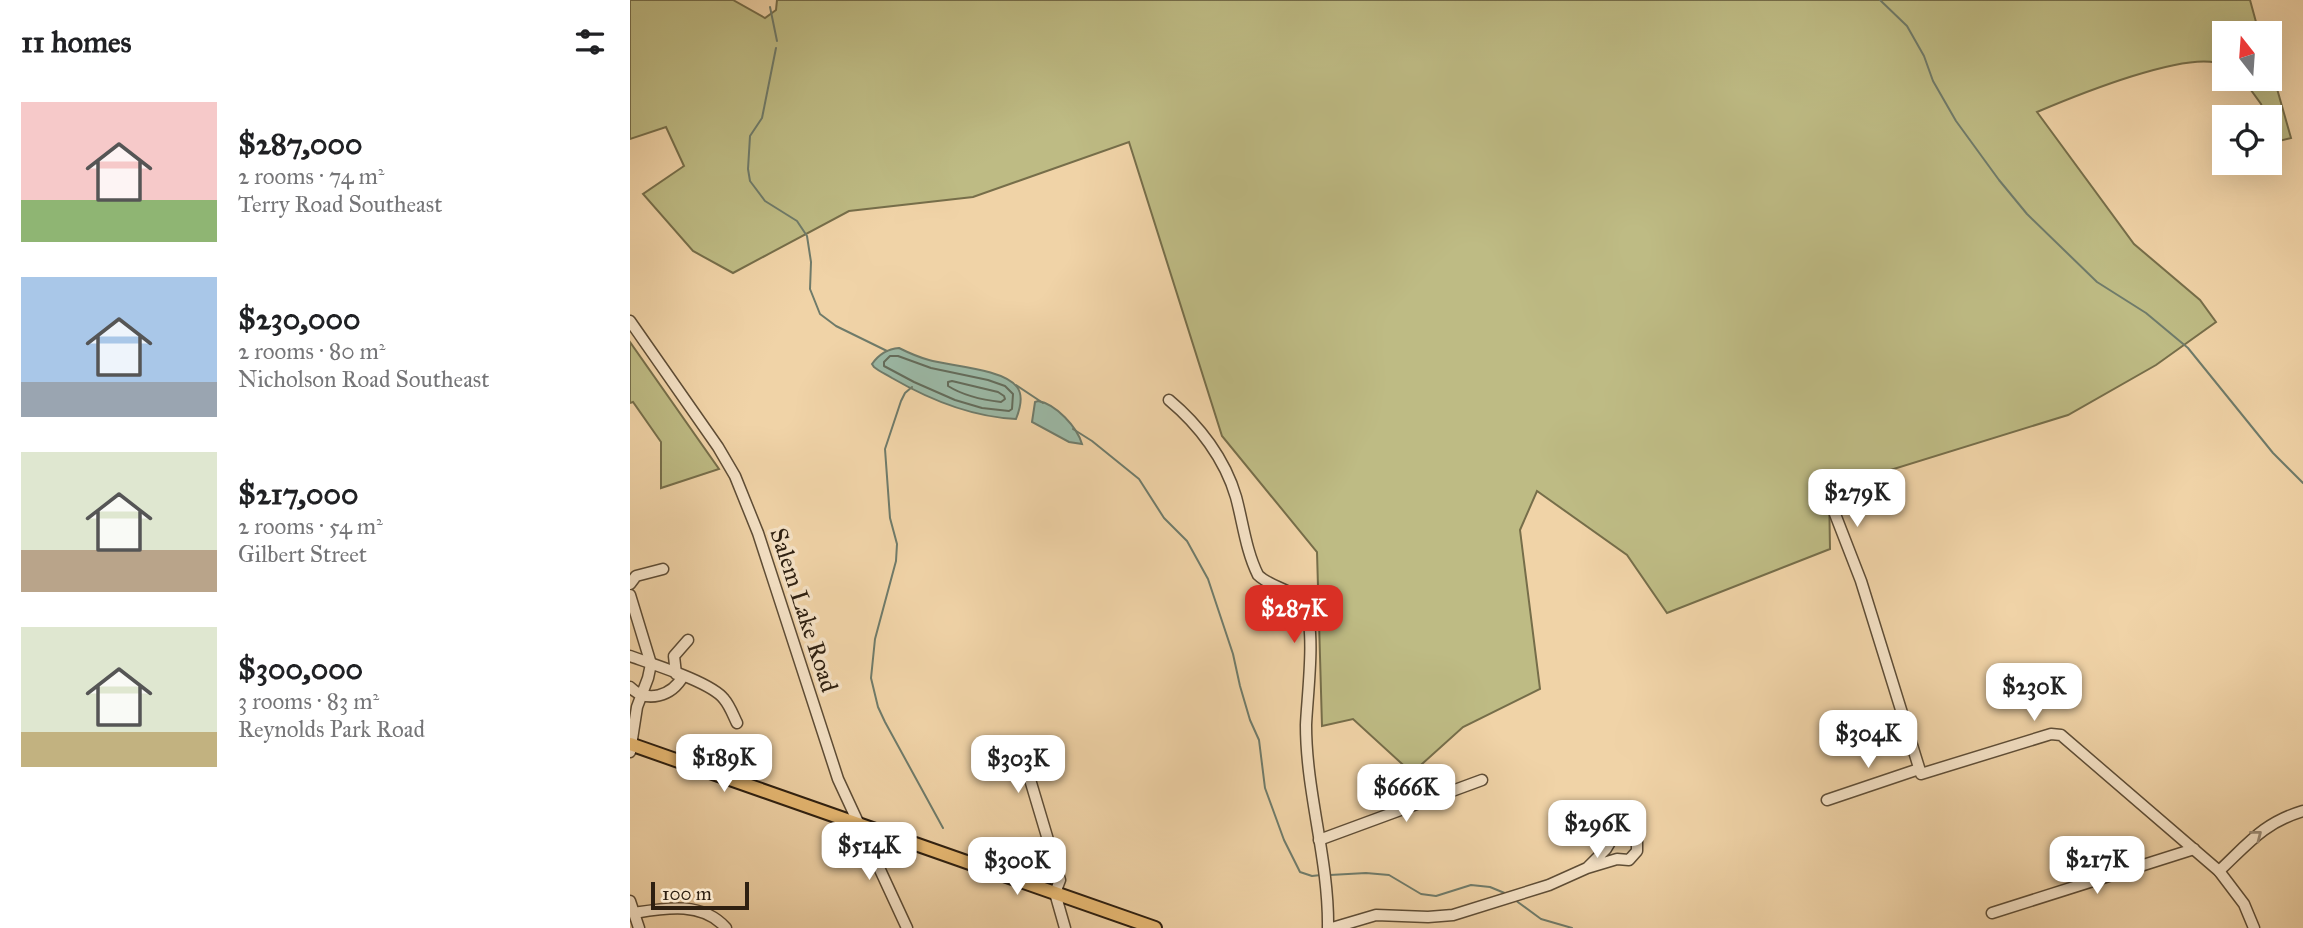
<!DOCTYPE html>
<html lang="en">
<head>
<meta charset="utf-8">
<style>
  body { margin:0; font-family:"IM FELL Great Primer",serif; background:#f6f6f6; color:#202124; height:100vh; display:flex; flex-direction:column; font-size:26px; white-space:nowrap }
  * { box-sizing:border-box; margin:0 }
  p { font-size:23px; color:#757577 }
  .icon { flex:none; width:38px; height:38px; fill:none; stroke:currentColor; stroke-width:2; stroke-linecap:round; stroke-linejoin:round }
  .map { position:relative; flex:1; overflow:hidden }
  .side { display:flex; flex-direction:column; background:#fff; width:630px }
  .side>* { flex:none }
  .needle { width:46px; rotate:343deg }
  .tools { position:absolute; left:1582px; top:21px; display:grid; gap:14px }
  .tools a { display:grid; place-items:center; width:70px; height:70px; border-radius:0px; background:#fff; box-shadow:0 7px 28px #0002; font-size:35px }
  .scale { position:absolute; left:21px; bottom:18px; width:98px; box-sizing:border-box; padding-left:7px; border:4px solid #2e2011; border-top:0; font-size:19px; line-height:24px; white-space:nowrap; color:#2e2011; -webkit-text-stroke:5px #f5e2c6; paint-order:stroke }
  .price { position:absolute; translate:-50% -60px; padding:0 16px; border-radius:14px; background:#fff; color:#222; font-size:23px; line-height:46px; filter:drop-shadow(0 2px 4px #0008) }
  .price::after { content:''; position:absolute; left:50%; top:42px; width:21px; height:16px; margin-left:-10px; background:inherit; clip-path:polygon(0 0,100% 0,50% 100%) }
  .price.on { background:#d93025; color:#fff }
  ul { padding:0; list-style:none }
  li { display:flex; align-items:center; gap:21px; height:175px; padding:0 21px }
  li span { display:grid; place-items:center; flex:none; width:196px; height:140px; border-radius:0px; color:#555 }
  li>.icon { margin-inline-start:auto }
  span .icon { width:84px; height:84px; fill:#fffc; stroke-width:1 }
  li b { font-size:30px }
  h2 { display:flex; justify-content:space-between; align-items:center; height:84px; padding:0 21px; font-size:30px }
  main { display:flex; flex:1; min-height:0 }
  .map>svg:first-child { display:block }
  .green { fill:#bebb84; stroke:#766e4a; stroke-width:2 }
  .water { fill:#9bb8a5; stroke:#6f7b6a; stroke-width:2 }
  .lines { fill:none; stroke-linecap:round; stroke-linejoin:round }
  .shore { stroke:#646c5b; stroke-width:2 }
  .stream { stroke:#6f7b6a; stroke-width:2 }
  .minor-casing { stroke:#5e4d36; stroke-width:13 }
  .major-casing { stroke:#2e2011; stroke-width:16 }
  .minor { stroke:#f5e2c6; stroke-width:10 }
  .major { stroke:#e8ba74; stroke-width:12 }
  .oneway { stroke:#9b8b75 }
  .labels { text-anchor:middle; dominant-baseline:central; stroke-width:7; stroke-linejoin:round; paint-order:stroke }
  .street-label { font-size:24px; fill:#2e2011; stroke:#f5e2c6 }
</style>
</head>
<body>
<main>
<section class="side">
<h2>11 homes<svg class="icon" aria-label="filters" viewBox="0 0 24 24"><path d="M4 7h16M4 17h16"/><circle cx="9" cy="7" r="2"/><circle cx="15" cy="17" r="2"/></svg></h2>
<ul>
<li><span style="background:linear-gradient(#f6c9c9 70%,#8fb573 0)"><svg class="icon" aria-label="home" viewBox="0 0 24 24"><path d="M3 11l9-7 9 7M6 9v11h12V9"/></svg></span><div><b>$287,000</b><p>2 rooms · 74 m²</p><p>Terry Road Southeast</p></div></li>
<li><span style="background:linear-gradient(#a9c7e8 75%,#9aa5b1 0)"><svg class="icon" aria-label="home" viewBox="0 0 24 24"><path d="M3 11l9-7 9 7M6 9v11h12V9"/></svg></span><div><b>$230,000</b><p>2 rooms · 80 m²</p><p>Nicholson Road Southeast</p></div></li>
<li><span style="background:linear-gradient(#dfe7d0 70%,#b9a48a 0)"><svg class="icon" aria-label="home" viewBox="0 0 24 24"><path d="M3 11l9-7 9 7M6 9v11h12V9"/></svg></span><div><b>$217,000</b><p>2 rooms · 54 m²</p><p>Gilbert Street</p></div></li>
<li><span style="background:linear-gradient(#dfe7d0 75%,#c2b280 0)"><svg class="icon" aria-label="home" viewBox="0 0 24 24"><path d="M3 11l9-7 9 7M6 9v11h12V9"/></svg></span><div><b>$300,000</b><p>3 rooms · 83 m²</p><p>Reynolds Park Road</p></div></li>
</ul>
</section>
<div class="map">
<svg width="1673" height="928" viewBox="0 0 1673 928">
  <rect width="100%" height="100%" fill="#f0d3a7"/>
  <filter id="stains"><feTurbulence type="fractalNoise" baseFrequency=".00286" numOctaves="4"/><feColorMatrix values="0 0 0 0 .2 0 0 0 0 .09 0 0 0 0 .02 0 0 0 .5 -.17"/></filter>
  <radialGradient id="worn" r=".72"><stop offset=".6" stop-color="#630" stop-opacity="0"/><stop offset="1" stop-color="#630" stop-opacity=".3"/></radialGradient>
  <g class="green">
    <path d="M0,0H103L135,18L146,10L147,0H1620L1629,33H1594V66C1565,46 1440,98 1407,112L1504,244L1570,300L1586,322L1526,365L1438,415L1199,489L1200,549L1037,613L997,555L907,491L890,530L910,689L833,727L782,773L723,719L692,726L687,552L592,436L499,142L343,197L219,211L103,273L63,251L13,194L54,166L36,127L0,139Z"/>
    <polygon points="1640,64 1661,138 1641,143 1640,117 1636,117 1631,104 1613,79 1640,79"/>
    <polygon points="0,342 89,469 31,488 31,442 3,402 0,403"/>
  </g>
  <g class="water">
    <path d="M269,348C279,353 288,357 299,360C321,366 374,369 387,387C394,396 390,409 386,419C343,417 300,400 262,378C256,374 250,372 244,367L242,364C249,354 257,349 269,348Z"/>
    <path d="M408,401C426,404 447,427 452,444L439,442L402,422L405,402Z"/>
  </g>
  <g class="lines">
    <g class="shore">
      <polygon points="260,356 268,356 301,368 358,380 375,386 383,394 382,409 379,411 352,408 325,400 284,382 254,366 254,362"/>
      <path d="M322,381L368,392L374,396L375,399L371,402C353,400 334,396 318,386V382Z"/>
    </g>
    <g class="stream">
      <polyline points="1250,0 1277,26 1294,56 1303,81 1326,121 1369,180 1397,214 1467,282 1516,313 1558,348 1643,453 1673,483"/>
      <polyline points="140,7 147,41"/>
      <polyline points="146,48 132,118 120,136 118,169 120,181 135,201 167,221 177,236 181,262 180,289 190,314 206,326 257,351"/>
      <polyline points="386,385 413,403"/>
      <polyline points="282,387 275,393 271,401 255,449 260,518 267,544 266,561 245,639 241,678 248,707 255,722 313,828"/>
      <polyline points="443,429 462,441 509,479 534,518 557,541 578,579 603,654 610,686 620,720 629,740 635,788 654,840 670,872 682,876 691,875"/>
      <polyline points="700,875 736,873 759,875 791,894 806,896 841,885 860,887 877,894"/>
      <polyline points="885,900 911,919 942,928"/>
    </g>
    <defs>
      <g id="minor">
        <polyline points="0,321 88,447 105,476 128,533 208,779 277,928"/>
        <path d="M539,400C569,425 595,459 606,497C613,523 616,551 628,575C642,589 667,589 675,608C686,630 677,698 676,725C676,793 699,860 698,928"/>
        <polyline points="1205,514 1231,581 1291,774 1421,734 1431,735 1589,871 1614,904 1624,928"/>
        <polyline points="0,584 6,576 33,569"/>
        <polyline points="0,595 21,664 18,678 7,707 0,752"/>
        <path d="M0,656C22,664 81,682 94,699C100,706 103,715 107,723"/>
        <polyline points="46,674 44,656 58,640"/>
        <path d="M0,687C17,704 42,696 53,676"/>
        <polyline points="428,748 393,756 430,880 425,893 435,928"/>
        <polyline points="1197,800 1289,769"/>
        <polyline points="689,840 852,780"/>
        <path d="M1589,871C1618,844 1633,823 1673,811"/>
        <polyline points="0,901 9,928"/>
        <path d="M4,913C35,908 72,901 96,928"/>
        <polyline points="1362,913 1564,849"/>
        <polyline points="702,928 746,915 798,917 823,915 919,885 957,868 987,859 999,860 1007,851 1007,839 998,832 985,834 976,849 957,868"/>
      </g>
      <polyline id="major" points="0,744 525,928"/>
    </defs>
    <use href="#minor" class="minor-casing"/>
    <use href="#major" class="major-casing"/>
    <use href="#minor" class="minor"/>
    <use href="#major" class="major"/>
  </g>
  <defs><path id="oneway-chevron" d="M-2-3.5L2.5 0L-2 3.5" fill="none" stroke-width="1.6" stroke-linecap="round" stroke-linejoin="round" transform="scale(1.75)"/></defs>
  <use class="oneway" href="#oneway-chevron" transform="translate(1627 835) rotate(-38)"/>
  <g class="labels">
    <g class="street-label">
      <text transform="translate(174 610) rotate(72)">Salem Lake Road</text>
    </g>
  </g>
  <rect width="100%" height="100%" filter="url(#stains)"/>
  <rect width="100%" height="100%" fill="url(#worn)"/>
</svg>
<div class="tools">
<a><svg class="needle" viewBox="-14 -14 28 28"><path d="M0-13l5 13h-10z" fill="#e53935"/><path d="M0 13l5-13h-10z" fill="#757577"/></svg></a>
<a><svg class="icon" aria-label="locate" viewBox="0 0 24 24"><circle cx="12" cy="12" r="6"/><path d="M12 2v4M12 18v4M2 12h4M18 12h4"/></svg></a>
</div>
<div class="scale">100 m</div>
<b class="price" style="left:1227px;top:529px">$279K</b>
<b class="price on" style="left:664px;top:645px">$287K</b>
<b class="price" style="left:1404px;top:723px">$230K</b>
<b class="price" style="left:1238px;top:770px">$304K</b>
<b class="price" style="left:94px;top:794px">$189K</b>
<b class="price" style="left:388px;top:795px">$303K</b>
<b class="price" style="left:776px;top:824px">$666K</b>
<b class="price" style="left:967px;top:860px">$296K</b>
<b class="price" style="left:239px;top:882px">$514K</b>
<b class="price" style="left:1467px;top:896px">$217K</b>
<b class="price" style="left:387px;top:897px">$300K</b>
</div>
</main>
</body>
</html>
